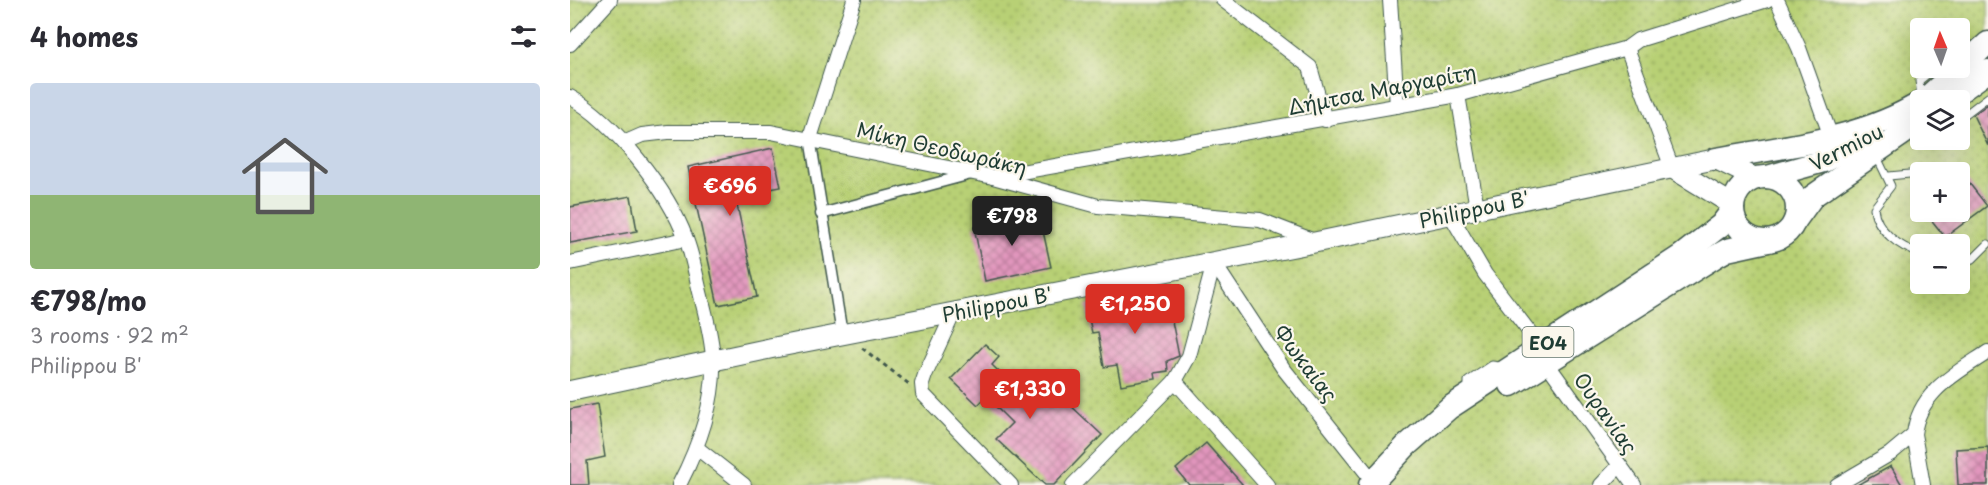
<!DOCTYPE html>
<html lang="en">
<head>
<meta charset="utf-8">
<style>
  body { margin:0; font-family:"Playpen Sans",sans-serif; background:#f2f2f3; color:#2b2b33; height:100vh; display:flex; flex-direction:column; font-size:22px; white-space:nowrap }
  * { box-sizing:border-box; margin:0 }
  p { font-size:20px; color:#7c7c81 }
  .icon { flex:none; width:33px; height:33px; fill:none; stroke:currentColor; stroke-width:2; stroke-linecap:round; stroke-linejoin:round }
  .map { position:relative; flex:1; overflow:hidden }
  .details { display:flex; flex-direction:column; background:#fff; width:570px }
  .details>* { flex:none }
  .needle { width:39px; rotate:358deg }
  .fabs { position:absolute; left:1340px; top:18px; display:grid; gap:12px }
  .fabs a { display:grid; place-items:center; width:60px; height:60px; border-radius:6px; background:#fff; box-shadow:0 6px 24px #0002; font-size:30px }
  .price { position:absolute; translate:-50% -51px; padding:0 14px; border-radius:6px; background:#d93025; color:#fff; font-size:20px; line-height:39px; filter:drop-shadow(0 2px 3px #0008) }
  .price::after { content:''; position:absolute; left:50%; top:36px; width:18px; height:14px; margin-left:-9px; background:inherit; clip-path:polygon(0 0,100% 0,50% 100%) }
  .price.selected { background:#222; color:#fff }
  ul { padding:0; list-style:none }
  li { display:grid; align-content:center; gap:12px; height:318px; padding:0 30px }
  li+li { border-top:2px solid #e1e1e2 }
  li span { display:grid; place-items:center; height:186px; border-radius:6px; color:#555 }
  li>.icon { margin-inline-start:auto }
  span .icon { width:108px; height:108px; fill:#fffc; stroke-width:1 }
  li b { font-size:26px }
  h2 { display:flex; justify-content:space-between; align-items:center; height:72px; padding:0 30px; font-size:26px }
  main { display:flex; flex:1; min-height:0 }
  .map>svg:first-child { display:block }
  .park { fill:url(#park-dots); stroke:#6c8654; stroke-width:1.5; fill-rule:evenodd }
  .building { fill:url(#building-cross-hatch) }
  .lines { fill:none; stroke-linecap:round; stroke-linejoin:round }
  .service-casing { stroke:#3f574c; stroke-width:9 }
  .pedestrian-casing { stroke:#3f574c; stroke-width:13 }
  .minor-casing { stroke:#3f574c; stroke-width:16 }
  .secondary-casing { stroke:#3f574c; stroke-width:22 }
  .primary-casing { stroke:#3f574c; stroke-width:25 }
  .path { stroke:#3f574c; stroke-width:3; stroke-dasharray:4.5 4.5; stroke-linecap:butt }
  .service { stroke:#fff; stroke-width:7 }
  .pedestrian { stroke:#fff; stroke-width:10 }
  .minor { stroke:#fff; stroke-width:14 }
  .secondary { stroke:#fff; stroke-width:20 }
  .primary { stroke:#fff; stroke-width:22 }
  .labels { text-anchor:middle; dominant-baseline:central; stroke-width:4.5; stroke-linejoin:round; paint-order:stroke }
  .shield { fill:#fbf7ec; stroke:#61756b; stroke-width:1.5 }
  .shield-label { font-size:18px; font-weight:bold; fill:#1f3d34 }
  .street-label { font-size:20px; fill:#1f3d34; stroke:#fbf7ec }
</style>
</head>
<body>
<main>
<section class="details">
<h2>4 homes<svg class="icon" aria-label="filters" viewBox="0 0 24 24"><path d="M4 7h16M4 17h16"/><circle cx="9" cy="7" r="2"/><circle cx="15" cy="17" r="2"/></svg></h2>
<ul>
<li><span style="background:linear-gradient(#c9d6e8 60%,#8fb573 0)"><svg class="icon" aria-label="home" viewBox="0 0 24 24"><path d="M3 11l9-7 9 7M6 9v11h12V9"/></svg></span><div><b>€798/mo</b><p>3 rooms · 92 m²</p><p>Philippou B'</p></div></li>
</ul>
</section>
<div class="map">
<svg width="1418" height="485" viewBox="0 0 1418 485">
  <defs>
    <pattern id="park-dots" width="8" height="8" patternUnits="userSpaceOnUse" patternTransform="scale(1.5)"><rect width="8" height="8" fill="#b8d075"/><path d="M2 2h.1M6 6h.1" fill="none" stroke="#95aa61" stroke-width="1.8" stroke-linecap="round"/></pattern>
    <pattern id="building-cross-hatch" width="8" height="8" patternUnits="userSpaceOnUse" patternTransform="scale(1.5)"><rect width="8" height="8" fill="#e296bd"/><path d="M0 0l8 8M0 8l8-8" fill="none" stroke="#b77c9a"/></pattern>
  </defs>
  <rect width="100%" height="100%" fill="#fbf7ec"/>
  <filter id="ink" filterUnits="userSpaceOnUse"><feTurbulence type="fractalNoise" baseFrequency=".0167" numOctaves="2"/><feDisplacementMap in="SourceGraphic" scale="12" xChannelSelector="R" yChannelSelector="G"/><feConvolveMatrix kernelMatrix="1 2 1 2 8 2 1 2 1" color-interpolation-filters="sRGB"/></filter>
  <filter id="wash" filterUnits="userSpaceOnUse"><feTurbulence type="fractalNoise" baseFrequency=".008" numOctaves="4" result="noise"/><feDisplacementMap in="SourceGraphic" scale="24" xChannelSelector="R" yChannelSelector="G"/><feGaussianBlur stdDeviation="1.35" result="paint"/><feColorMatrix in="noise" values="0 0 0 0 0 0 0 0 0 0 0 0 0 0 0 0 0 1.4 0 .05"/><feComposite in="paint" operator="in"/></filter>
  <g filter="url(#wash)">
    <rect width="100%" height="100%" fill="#f4ecd6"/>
    <path class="park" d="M0,0H1418V485H0ZM1350,28H1389V68H1350ZM1350,100H1389V140H1350ZM1350,172H1389V212H1350ZM1350,244H1389V284H1350Z"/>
    <g id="blocks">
      <g class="building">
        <polygon points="1418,104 1418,146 1403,115"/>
        <polygon points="203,148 211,187 165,196 187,297 148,305 118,167"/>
        <polygon points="1389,170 1417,206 1375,237 1355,212 1389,212"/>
        <polygon points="61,196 67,231 0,243 0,207"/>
        <polygon points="469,213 481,267 415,281 404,227"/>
        <polygon points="596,291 609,356 597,361 598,371 585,373 586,379 551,385 547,365 534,367 528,332 522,333 516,305"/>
        <polygon points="415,344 429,357 422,365 461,403 479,385 532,435 484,485 475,485 426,439 442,423 416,397 408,405 381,379"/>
        <polygon points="27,404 35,457 17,461 19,485 0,485 0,409"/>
        <polygon points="636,443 673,485 619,485 606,469"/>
        <polygon points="1418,447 1418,485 1388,485 1386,449"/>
        <polygon points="1321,466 1332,485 1287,485"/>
      </g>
    </g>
  </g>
  <g filter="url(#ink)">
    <use href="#blocks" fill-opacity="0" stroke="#3f574c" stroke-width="1.5"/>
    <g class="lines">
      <defs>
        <g id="service">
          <polyline points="1351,96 1349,81 1365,68"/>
          <polyline points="1389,119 1418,97"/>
          <path d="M1307,157L1321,186L1304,208C1306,230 1330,248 1350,253"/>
          <polyline points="1351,172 1383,169"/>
          <polyline points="1319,176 1350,173"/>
          <polyline points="1389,261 1403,259 1418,244"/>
          <polyline points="898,388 898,381 922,365 929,366"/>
        </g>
        <g id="pedestrian">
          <polyline points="240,138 272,334"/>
          <polyline points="251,214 401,174"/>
        </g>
        <g id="minor">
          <polyline points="653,0 740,67 755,120"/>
          <polyline points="820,0 827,106"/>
          <polyline points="1207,0 1229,48 1261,137"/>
          <polyline points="0,44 40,0"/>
          <polyline points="1057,48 1102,168"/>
          <polyline points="888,95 907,208"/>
          <path d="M0,97C44,121 99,192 116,239C123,257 126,277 131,296C136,317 142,337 143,359C145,402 128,448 109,485"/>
          <polyline points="240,138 284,0"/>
          <polyline points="56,142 72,135 98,132 201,132 423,177 528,206 690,220 747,242"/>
          <polyline points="423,177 888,95 1057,48 1068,40 1197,0"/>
          <polyline points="880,214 915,274 971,347"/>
          <polyline points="0,263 116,239"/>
          <polyline points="644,263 713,368 803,481"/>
          <polyline points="384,312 355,375 352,384 353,394 441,485"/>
          <polyline points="976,362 1064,485"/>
          <polyline points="605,381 697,485"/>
          <polyline points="1344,434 1353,485"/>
          <polyline points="127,448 174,485"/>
          <polyline points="503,485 605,381 619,356 644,263"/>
          <polyline points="1031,485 1049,466"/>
          <path d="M1267,485L1320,454L1344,434C1349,392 1385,374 1418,352"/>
        </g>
        <g id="secondary">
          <polyline points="1102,168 1163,205"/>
          <polyline points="0,391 202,348 747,242 1146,159 1185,178"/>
        </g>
        <g id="primary">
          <polyline points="1354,100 1418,43"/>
          <polyline points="1378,100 1418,71"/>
          <path d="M1146,159C1215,146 1290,140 1350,103"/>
          <circle cx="1195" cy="209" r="32"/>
          <polyline points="1197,177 1254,161 1303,135"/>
          <polyline points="1225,221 1243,196 1350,122"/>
          <polyline points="941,385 1148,255 1157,250 1198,241"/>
          <polyline points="800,485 836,446 879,408 1111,256 1151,225 1163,209"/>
        </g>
      </defs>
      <use href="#service" class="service-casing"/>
      <use href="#pedestrian" class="pedestrian-casing"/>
      <use href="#minor" class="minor-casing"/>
      <use href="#secondary" class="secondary-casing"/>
      <use href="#primary" class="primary-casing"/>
      <polyline class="path" points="292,348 339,384"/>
      <use href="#service" class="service"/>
      <use href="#pedestrian" class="pedestrian"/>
      <use href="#minor" class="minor"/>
      <use href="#secondary" class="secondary"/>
      <use href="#primary" class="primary"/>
    </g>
  </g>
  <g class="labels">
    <rect class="shield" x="952.5" y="327" width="51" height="30" rx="4.5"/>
    <g class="shield-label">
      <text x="978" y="342">ΕΟ4</text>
    </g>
    <g class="street-label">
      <text transform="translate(812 89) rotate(-11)">Δήμτσα Μαργαρίτη</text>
      <text transform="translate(1276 147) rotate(-27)">Vermiou</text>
      <text transform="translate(372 148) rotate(13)">Μίκη Θεοδωράκη</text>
      <text transform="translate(904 209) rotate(-12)">Philippou B'</text>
      <text transform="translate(427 304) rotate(-11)">Philippou B'</text>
      <text transform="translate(736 363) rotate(53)">Φωκαίας</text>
      <text transform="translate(1036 413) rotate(55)">Ουρανίας</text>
    </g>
  </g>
</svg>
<div class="fabs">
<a><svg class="needle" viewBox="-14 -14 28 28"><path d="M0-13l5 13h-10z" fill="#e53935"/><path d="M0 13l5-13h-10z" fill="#7c7c81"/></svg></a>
<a><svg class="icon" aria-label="layers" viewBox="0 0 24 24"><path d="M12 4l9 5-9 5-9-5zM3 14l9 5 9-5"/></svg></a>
<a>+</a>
<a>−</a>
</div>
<b class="price" style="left:160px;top:217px">€696</b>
<b class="price selected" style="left:442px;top:247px">€798</b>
<b class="price" style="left:565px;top:335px">€1,250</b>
<b class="price" style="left:460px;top:420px">€1,330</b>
</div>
</main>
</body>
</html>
